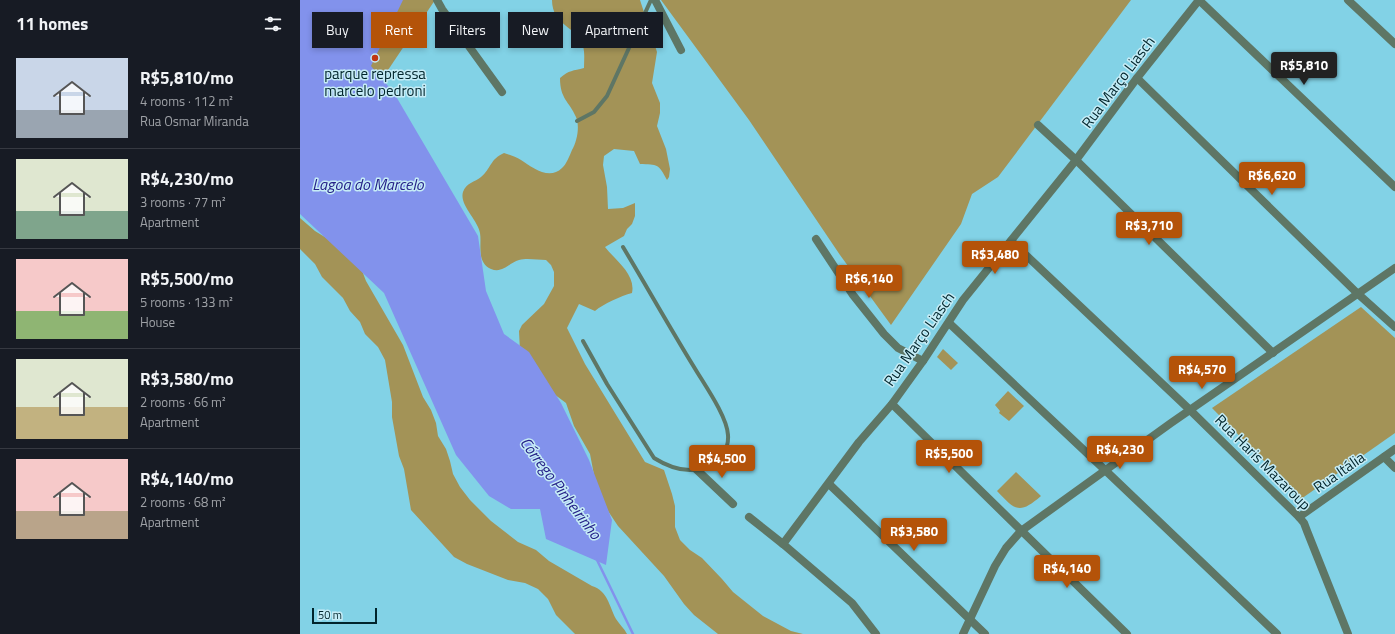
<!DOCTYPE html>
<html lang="en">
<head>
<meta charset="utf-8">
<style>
  body { margin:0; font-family:"Titillium Web",sans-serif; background:#242831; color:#f1f3f6; height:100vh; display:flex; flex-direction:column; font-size:15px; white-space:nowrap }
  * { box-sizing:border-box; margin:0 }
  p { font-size:13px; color:#9ea1a6 }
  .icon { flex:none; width:22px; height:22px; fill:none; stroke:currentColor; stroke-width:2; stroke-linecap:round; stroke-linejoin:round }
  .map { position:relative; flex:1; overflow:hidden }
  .sheet { display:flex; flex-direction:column; background:#171b24; width:300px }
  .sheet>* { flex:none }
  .top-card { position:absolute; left:12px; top:12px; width:380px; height:36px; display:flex; gap:8px }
  .scale { position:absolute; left:12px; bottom:10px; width:65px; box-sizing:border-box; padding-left:4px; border:2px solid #01252c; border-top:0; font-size:11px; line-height:14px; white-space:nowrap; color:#01252c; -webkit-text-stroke:3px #c6ecf6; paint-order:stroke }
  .price { position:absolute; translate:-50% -34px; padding:0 9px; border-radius:4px; background:#b45309; color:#fff; font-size:13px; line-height:26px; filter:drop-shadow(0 1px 2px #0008) }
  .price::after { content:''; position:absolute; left:50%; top:24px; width:12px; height:9px; margin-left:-6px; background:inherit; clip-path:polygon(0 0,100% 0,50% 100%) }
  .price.selected { background:#222; color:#fff }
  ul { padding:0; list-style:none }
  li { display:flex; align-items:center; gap:12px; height:100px; padding:0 16px }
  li+li { border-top:1px solid #363941 }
  li span { display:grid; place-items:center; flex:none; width:112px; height:80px; border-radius:0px; color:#555 }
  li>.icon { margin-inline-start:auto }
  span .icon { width:48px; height:48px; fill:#fffc; stroke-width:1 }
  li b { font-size:17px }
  h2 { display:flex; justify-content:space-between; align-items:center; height:48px; padding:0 16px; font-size:17px }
  .tag { padding:0 14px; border-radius:0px; background:#171b24; box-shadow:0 2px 6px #0003; font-size:14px; line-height:36px }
  .tag.selected { background:#b45309; color:#fff }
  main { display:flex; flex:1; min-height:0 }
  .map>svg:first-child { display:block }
  .green { fill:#a39357 }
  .water { fill:#8292ec }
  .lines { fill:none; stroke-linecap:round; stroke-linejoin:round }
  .stream { stroke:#8292ec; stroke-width:2.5 }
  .lane { stroke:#5e7665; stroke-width:4 }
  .street { stroke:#5e7665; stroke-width:8 }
  .poi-dot { fill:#c03610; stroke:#c6ecf6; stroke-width:1.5 }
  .labels { text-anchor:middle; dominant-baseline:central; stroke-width:3; stroke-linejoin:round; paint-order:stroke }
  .poi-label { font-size:15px; fill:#01252c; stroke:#c6ecf6 }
  .street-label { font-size:15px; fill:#01252c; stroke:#c6ecf6 }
  .water-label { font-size:16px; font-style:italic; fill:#252188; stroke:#c6ecf6 }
</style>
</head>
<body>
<main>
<section class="sheet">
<h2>11 homes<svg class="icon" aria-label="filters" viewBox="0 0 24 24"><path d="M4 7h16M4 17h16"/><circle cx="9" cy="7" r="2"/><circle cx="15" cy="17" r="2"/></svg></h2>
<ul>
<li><span style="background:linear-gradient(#c9d6e8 65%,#9aa5b1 0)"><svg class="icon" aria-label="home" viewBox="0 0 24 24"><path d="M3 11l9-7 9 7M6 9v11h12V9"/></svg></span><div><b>R$5,810/mo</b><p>4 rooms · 112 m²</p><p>Rua Osmar Miranda</p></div></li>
<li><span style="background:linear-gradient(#dfe7d0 65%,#7fa58c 0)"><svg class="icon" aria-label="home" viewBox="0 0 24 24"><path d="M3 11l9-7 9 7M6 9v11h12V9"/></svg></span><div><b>R$4,230/mo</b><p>3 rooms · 77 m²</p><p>Apartment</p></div></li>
<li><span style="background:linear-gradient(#f6c9c9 65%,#8fb573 0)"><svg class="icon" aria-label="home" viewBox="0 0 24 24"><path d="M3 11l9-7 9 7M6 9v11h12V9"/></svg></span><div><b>R$5,500/mo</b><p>5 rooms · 133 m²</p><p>House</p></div></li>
<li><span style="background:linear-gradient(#dfe7d0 60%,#c2b280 0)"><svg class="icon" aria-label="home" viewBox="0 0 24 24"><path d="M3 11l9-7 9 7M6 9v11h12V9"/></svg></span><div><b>R$3,580/mo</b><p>2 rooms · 66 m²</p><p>Apartment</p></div></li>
<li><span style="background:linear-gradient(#f6c9c9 65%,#b9a48a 0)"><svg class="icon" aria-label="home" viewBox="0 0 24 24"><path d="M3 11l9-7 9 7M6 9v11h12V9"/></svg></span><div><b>R$4,140/mo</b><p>2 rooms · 68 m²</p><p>Apartment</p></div></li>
</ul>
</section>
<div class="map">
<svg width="1095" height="634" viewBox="0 0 1095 634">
  <rect width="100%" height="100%" fill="#82d2e6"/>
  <g class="green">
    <polygon points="0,0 135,0 82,79 0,18"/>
    <path d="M252,0H340L357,52L352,83L360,103V113L357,126L366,149L370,169L369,177L367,180C358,163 358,165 340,164L334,151L314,149L304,156L303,165L307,187L308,209L323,208L335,203V216L332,224L327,229L324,236L305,247C315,260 336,274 332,293C321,296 303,304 295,311L279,304L267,328L285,364L345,462L364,470L372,494L375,506V527L380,540L390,550L402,558L422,579L433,592L463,616L491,631L503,634H418L394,615L384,604L364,576L318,526L308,511L295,480L290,454L274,426L266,403L254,394L220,351L219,331L222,325L244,304L254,286V272L251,265L246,260C238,260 227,258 219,260C210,262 203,274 191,269C176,262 182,245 180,233C178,220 159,205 163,192C166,183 175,182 181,177C191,169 190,159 204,153C210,155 216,157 221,160C232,167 249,181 262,168C266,165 270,155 272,150C277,141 280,127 276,117C269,101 260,99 260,78C269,70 273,71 284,68C284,61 285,53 283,46C277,26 252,26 252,0Z"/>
    <polygon points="361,0 831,0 698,177 672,194 661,224 591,325 540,255 449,120"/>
    <path d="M0,218L15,231L28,239L61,268L66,281L103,345L123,397L131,410L136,423L138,436L146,449L150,461L153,474L160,487L170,500L191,521L218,542L236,550L249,561L292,586C308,591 309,606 316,619C319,624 324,628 327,634H275L256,615L248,599L238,589L225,583L208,580L167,564L154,557L111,510L104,469L99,456L92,417V402L85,360L78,347L65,334L60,322L50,311L43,298L22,277L15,264L0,249Z"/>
    <polygon points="1061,307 1095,338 1095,433 1001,499 912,408"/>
    <polygon points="643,349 658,363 651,370 637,357"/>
    <polygon points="708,391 724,406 709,421 699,413 700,411 695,405"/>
    <path d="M716,472L741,496C719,515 715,510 697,491Z"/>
  </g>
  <polygon class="water" points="0,0 103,0 71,66 94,93 178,236 186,291 204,334 229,352 261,403 289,460 312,520 306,565 246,539 240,509 211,509 189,496 156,455 84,293 0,214"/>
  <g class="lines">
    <polyline class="stream" points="297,560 333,634"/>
    <g class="lane">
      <polyline points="277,121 294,112 307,96 351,0"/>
      <path d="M283,341L307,384L354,458C370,468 389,475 408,466C421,460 429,449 428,435C427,416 404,384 394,367C370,328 347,287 323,247"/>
    </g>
    <g class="street">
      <polyline points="137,0 142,9 202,92"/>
      <polyline points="355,0 381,50"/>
      <polyline points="899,0 1095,187"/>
      <polyline points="1048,0 1095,44"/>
      <polyline points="837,78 1057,293 1095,327"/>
      <polyline points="738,125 776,160 973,353"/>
      <polyline points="516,239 553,295 584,334 598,348 623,361"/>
      <polyline points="711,241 890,410 999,517 1004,523 1007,531 1048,634"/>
      <polyline points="649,323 805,470 977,634"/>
      <polyline points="592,404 827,634"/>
      <polyline points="1084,457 1095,468"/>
      <polyline points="396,469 433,504"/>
      <polyline points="529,484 685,634"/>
      <polyline points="449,517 483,544 552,603 576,634"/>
      <polyline points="999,517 1095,449"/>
      <polyline points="483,544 559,442 592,404 623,361 663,300 776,160 837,78 899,0"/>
      <polyline points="663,634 695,566 706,548 721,531 871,423 1095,268"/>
    </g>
  </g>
  <circle class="poi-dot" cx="75" cy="58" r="4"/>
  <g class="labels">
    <g class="poi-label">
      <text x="75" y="73">parque repressa<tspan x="75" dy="17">marcelo pedroni</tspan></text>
    </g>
    <g class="street-label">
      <text transform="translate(818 82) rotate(-53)">Rua Março Liasch</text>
      <text transform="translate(619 339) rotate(-55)">Rua Março Liasch</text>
      <text transform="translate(963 462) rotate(45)">Rua Haris Mazaroup</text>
      <text transform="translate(1039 472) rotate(-35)">Rua Itália</text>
    </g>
    <g class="water-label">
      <text x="68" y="184">Lagoa do Marcelo</text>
      <text transform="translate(261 488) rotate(53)">Córrego Pinheirinho</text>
    </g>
  </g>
</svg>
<div class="scale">50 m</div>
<b class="price selected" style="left:1004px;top:86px">R$5,810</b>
<b class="price" style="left:972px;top:196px">R$6,620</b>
<b class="price" style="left:849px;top:246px">R$3,710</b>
<b class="price" style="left:695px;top:275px">R$3,480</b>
<b class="price" style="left:569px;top:299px">R$6,140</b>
<b class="price" style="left:902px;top:390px">R$4,570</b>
<b class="price" style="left:820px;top:470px">R$4,230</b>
<b class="price" style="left:649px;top:474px">R$5,500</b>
<b class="price" style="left:422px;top:479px">R$4,500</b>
<b class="price" style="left:614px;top:552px">R$3,580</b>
<b class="price" style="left:767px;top:589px">R$4,140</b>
<div class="top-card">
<a class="tag">Buy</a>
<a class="tag selected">Rent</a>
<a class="tag">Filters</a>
<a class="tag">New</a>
<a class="tag">Apartment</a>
</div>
</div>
</main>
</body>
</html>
